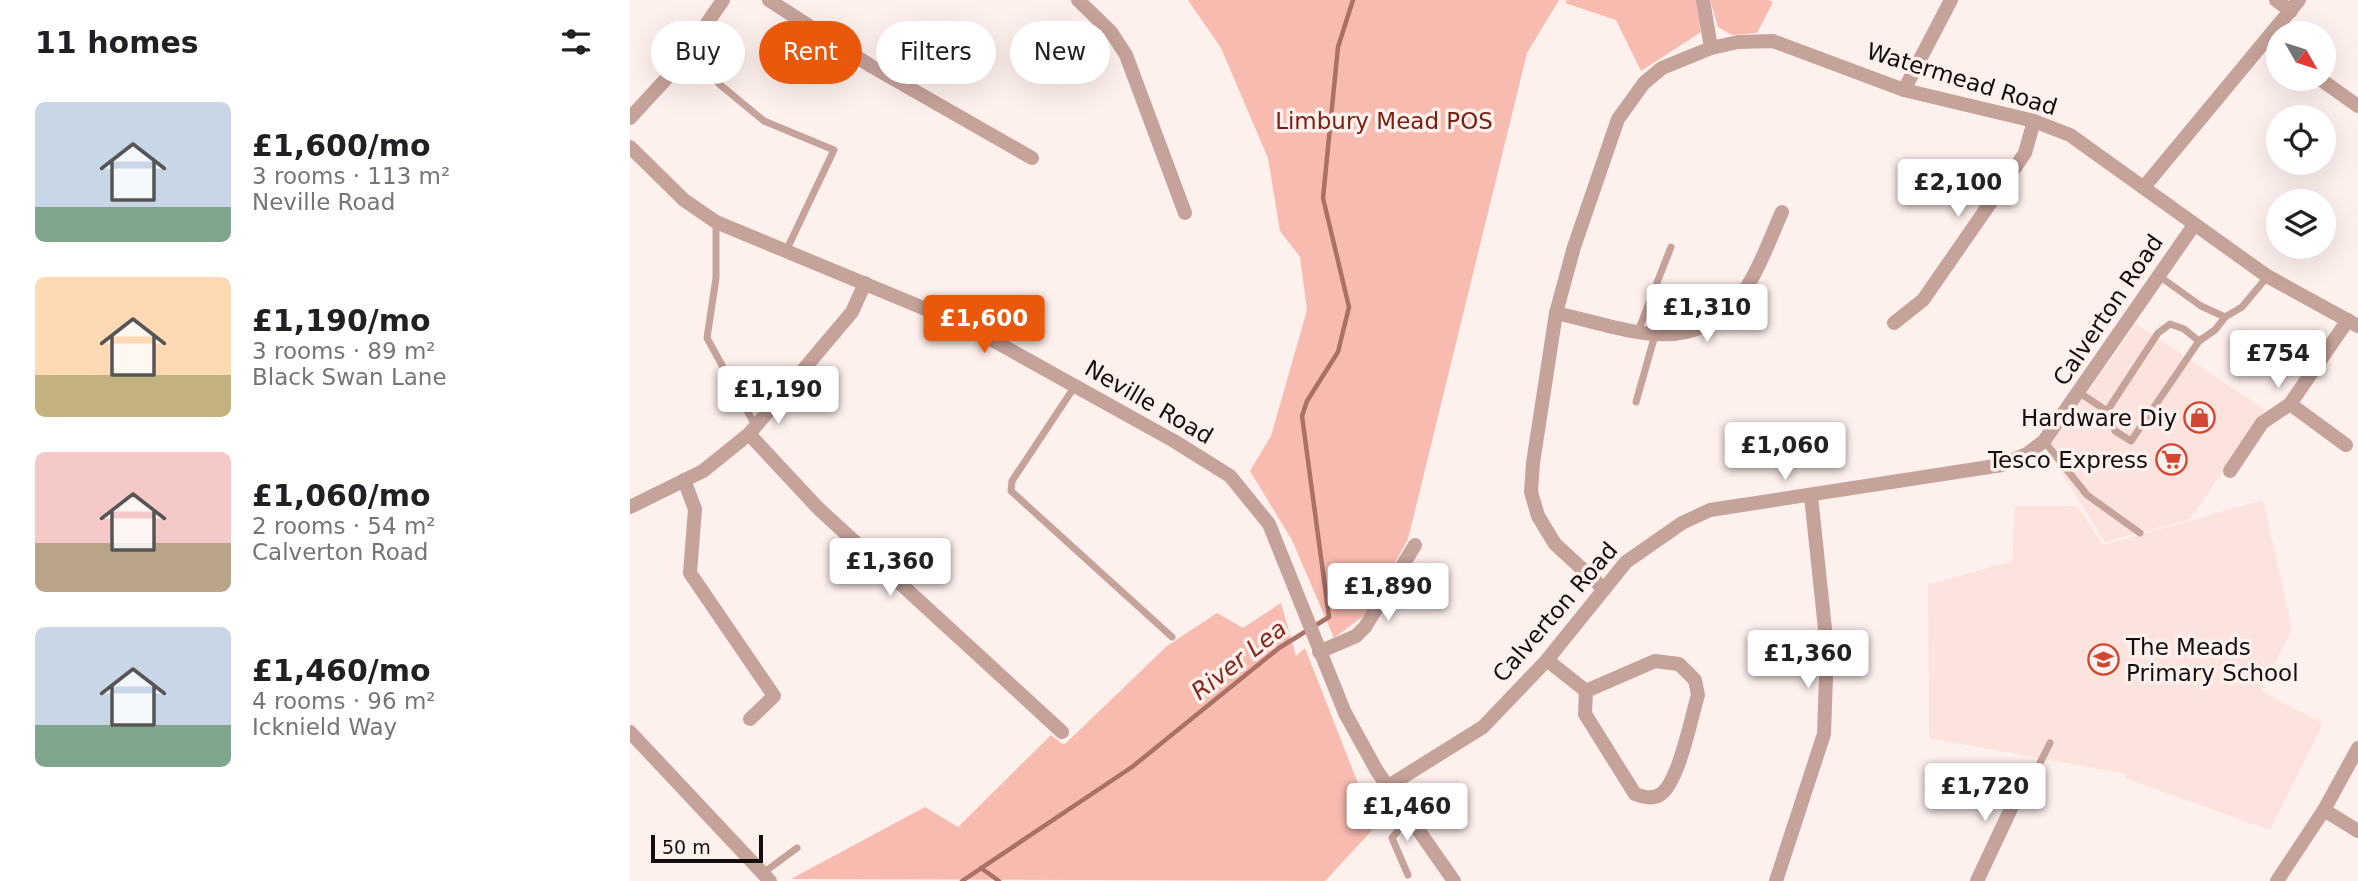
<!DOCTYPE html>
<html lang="en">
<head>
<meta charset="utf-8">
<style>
  body { margin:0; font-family:"DejaVu Sans",sans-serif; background:#f2f2f2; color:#202124; height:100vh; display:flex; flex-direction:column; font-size:26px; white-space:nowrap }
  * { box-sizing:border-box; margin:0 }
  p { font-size:23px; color:#757577 }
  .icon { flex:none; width:38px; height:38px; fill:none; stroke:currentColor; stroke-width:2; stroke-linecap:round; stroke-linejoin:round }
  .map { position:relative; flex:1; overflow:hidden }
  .sheet { display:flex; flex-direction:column; background:#fff; width:630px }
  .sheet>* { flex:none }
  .banner { position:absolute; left:21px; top:21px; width:665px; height:63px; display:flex; gap:14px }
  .needle { width:46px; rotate:129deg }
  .tools { position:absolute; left:1636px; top:21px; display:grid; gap:14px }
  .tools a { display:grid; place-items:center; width:70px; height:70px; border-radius:50%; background:#fff; box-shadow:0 7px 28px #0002; font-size:35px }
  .scale { position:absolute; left:21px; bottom:18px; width:112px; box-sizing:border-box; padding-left:7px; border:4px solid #130e0d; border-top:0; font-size:19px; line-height:24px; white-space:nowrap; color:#130e0d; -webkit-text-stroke:5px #fef0ed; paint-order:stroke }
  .price { position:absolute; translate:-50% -60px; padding:0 16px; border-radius:7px; background:#fff; color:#222; font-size:23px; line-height:46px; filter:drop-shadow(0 2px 4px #0008) }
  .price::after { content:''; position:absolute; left:50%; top:42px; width:21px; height:16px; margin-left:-10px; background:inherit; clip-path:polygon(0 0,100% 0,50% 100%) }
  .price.active { background:#ea580c; color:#fff }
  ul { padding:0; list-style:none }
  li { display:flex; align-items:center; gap:21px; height:175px; padding:0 35px }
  li span { display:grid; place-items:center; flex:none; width:196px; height:140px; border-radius:10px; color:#555 }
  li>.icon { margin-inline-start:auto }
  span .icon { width:84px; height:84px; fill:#fffc; stroke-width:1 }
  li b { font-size:30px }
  h2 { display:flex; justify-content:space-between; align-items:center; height:84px; padding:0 35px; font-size:30px }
  .chip { padding:0 24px; border-radius:32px; background:#fff; box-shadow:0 7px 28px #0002; font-size:24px; line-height:63px }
  .chip.active { background:#ea580c; color:#fff }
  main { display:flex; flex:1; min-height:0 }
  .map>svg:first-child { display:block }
  .built { fill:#fde3dd }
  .green { fill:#f8bbaf }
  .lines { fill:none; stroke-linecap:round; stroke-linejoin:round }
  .stream { stroke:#aa7167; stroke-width:4.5 }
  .lane { stroke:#c5a29a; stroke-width:7 }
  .street { stroke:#c5a29a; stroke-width:14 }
  .labels { text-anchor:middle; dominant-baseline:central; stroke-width:7; stroke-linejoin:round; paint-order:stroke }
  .street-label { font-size:23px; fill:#130e0d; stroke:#fef0ed }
  .park-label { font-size:23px; fill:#791e11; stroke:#fef0ed }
  .poi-label { font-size:23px; fill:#130e0d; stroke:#fef0ed; text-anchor:end }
  .water-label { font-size:24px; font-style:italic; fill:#852a1c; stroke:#fef0ed }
</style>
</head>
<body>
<main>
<section class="sheet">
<h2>11 homes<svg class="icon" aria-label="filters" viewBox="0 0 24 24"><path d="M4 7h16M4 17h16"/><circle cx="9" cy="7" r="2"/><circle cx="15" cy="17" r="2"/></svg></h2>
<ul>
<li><span style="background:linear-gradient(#c9d6e8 75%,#7fa58c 0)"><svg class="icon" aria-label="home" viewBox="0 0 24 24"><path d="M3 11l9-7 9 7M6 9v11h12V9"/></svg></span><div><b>£1,600/mo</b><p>3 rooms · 113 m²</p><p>Neville Road</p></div></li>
<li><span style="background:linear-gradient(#ffd9b3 70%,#c2b280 0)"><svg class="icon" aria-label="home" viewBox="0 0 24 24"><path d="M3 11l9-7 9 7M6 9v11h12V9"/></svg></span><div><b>£1,190/mo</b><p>3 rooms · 89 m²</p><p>Black Swan Lane</p></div></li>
<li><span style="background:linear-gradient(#f6c9c9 65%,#b9a48a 0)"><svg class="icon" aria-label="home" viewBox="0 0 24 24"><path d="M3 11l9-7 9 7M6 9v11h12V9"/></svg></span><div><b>£1,060/mo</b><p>2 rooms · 54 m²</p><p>Calverton Road</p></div></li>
<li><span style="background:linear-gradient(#c9d6e8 70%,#7fa58c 0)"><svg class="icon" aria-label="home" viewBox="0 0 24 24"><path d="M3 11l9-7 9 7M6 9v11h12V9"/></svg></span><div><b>£1,460/mo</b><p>4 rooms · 96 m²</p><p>Icknield Way</p></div></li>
</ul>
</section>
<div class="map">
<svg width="1728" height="881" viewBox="0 0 1728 881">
  <rect width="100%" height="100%" fill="#fef0ed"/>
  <g class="built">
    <polygon points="1506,324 1635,410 1560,519 1475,542 1417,450"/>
    <polygon points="1633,500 1662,629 1631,691 1693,724 1640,830 1495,778 1496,774 1299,738 1298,585 1382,561 1385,506 1447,506 1473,545"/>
  </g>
  <g class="green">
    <polygon points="558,0 929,0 897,53 778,539 736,614 704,638 662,540 620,471 641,436 677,310 670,257 650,231 638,158 591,48"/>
    <polygon points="937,0 1067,0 1071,32 1011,71 986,20 935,3"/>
    <polygon points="1080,0 1138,0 1143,2 1127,33 1102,35 1088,27"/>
    <polygon points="651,603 666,656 675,648 745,827 695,881 161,879 295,807 328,827 421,735 434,745 537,646 587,613 613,628"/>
  </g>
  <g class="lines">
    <g class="stream">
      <polyline points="351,868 369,881"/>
      <polyline points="332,881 502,767 649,648 699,617 672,416 677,401 708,352 719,307 693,198 708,47 723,0"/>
    </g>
    <g class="lane">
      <polyline points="88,83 134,121 204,150 156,251"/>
      <polyline points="86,223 86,278 77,338 125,425"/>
      <polyline points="1529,276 1571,306 1595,317 1612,307 1637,277"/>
      <polyline points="1008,331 1041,247"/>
      <polyline points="445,386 382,481 381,491 542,637"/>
      <polyline points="1450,393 1477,411 1485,431 1501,441 1569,341 1585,330 1595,317"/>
      <polyline points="1006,402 1025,335"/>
      <polyline points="1477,411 1528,333 1540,324 1554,329 1569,341"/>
      <polyline points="1414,441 1457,495 1510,533"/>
      <polyline points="1394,781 1409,765 1420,743"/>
      <polyline points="133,873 167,848"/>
      <polyline points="778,875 762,838 779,817"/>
    </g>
    <g class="street">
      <polyline points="139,0 241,66 402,158"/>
      <polyline points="448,0 481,32 496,55 555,213"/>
      <polyline points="1073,0 1081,48"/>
      <polyline points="1646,0 1661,11"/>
      <polyline points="1690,79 1728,106"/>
      <polyline points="1274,90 1321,0"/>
      <polyline points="0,118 47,67 93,0"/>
      <polyline points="0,147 54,200 86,222 339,327 544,441 600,476 639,524 715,713 747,771 824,881"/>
      <polyline points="1514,187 1669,0"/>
      <path d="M926,313C999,329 1068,363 1118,285C1132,263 1141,236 1152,212"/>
      <polyline points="1264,323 1293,300 1395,153 1404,121"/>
      <polyline points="1660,404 1716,445"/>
      <polyline points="119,434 188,508 432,732"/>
      <polyline points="1600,471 1632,423 1660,404 1718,320"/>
      <polyline points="54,480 65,509 60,573 144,696 120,719"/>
      <polyline points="0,507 73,471 119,434 222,312 235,283"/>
      <polyline points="974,589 925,544 908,516 901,492 903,463 926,313 944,247 988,119 1014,83 1032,68 1081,48 1108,42 1143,41 1274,90 1404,121 1440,135 1637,276 1728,326"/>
      <polyline points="689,652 726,636 735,627 785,545"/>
      <path d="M917,660L956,691L1025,661L1049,664L1065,680L1068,695C1061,718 1049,781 1031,794C1023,800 1013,797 1005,794L955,714L956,691"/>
      <polyline points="0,732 140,881"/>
      <polyline points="760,785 853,727 917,660 996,562 1052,523 1080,510 1372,465 1397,454 1414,441 1564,225"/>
      <polyline points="1694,810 1728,831"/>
      <polyline points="1146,881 1194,734 1197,648 1181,496"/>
      <polyline points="1347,881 1394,781"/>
      <polyline points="1647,881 1694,810 1728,748"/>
    </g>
  </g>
  <defs>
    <symbol id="shop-ring" viewBox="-11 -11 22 22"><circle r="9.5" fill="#fef0ed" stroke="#d34631" stroke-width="1.5"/><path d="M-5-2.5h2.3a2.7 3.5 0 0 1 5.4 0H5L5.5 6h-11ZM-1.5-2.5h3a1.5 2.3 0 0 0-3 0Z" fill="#d34631"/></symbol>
    <symbol id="supermarket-ring" viewBox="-11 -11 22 22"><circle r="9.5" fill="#fef0ed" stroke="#d34631" stroke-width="1.5"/><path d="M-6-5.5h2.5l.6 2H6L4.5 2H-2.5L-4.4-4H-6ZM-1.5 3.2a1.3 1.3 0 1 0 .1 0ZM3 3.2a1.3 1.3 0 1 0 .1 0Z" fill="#d34631"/></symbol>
    <symbol id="school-ring" viewBox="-11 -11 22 22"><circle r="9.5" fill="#fef0ed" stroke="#d34631" stroke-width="1.5"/><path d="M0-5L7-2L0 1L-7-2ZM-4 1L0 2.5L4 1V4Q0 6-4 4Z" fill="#d34631"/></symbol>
  </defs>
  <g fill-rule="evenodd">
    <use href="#shop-ring" x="1552" y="400" width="35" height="35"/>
    <use href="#supermarket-ring" x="1524" y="442" width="35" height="35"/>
    <use href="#school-ring" x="1456" y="642" width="35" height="35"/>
  </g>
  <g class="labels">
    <g class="street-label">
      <text transform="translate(1332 79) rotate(17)">Watermead Road</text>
      <text transform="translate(1478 310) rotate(-56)">Calverton Road</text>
      <text transform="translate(519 402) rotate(30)">Neville Road</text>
      <text transform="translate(925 612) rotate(-49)">Calverton Road</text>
    </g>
    <g class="park-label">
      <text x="754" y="121">Limbury Mead POS</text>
    </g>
    <g class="poi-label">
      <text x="1547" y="418">Hardware Diy</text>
      <text x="1518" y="460">Tesco Express</text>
      <text x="1496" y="647" text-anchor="start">The Meads<tspan x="1496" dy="26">Primary School</tspan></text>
    </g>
    <g class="water-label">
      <text transform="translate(609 660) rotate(-38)">River Lea</text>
    </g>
  </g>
</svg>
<div class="tools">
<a><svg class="needle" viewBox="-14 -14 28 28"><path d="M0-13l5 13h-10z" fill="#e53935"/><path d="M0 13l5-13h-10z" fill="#757577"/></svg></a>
<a><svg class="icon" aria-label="locate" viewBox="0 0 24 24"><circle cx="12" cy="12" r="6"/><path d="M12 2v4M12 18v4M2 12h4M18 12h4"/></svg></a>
<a><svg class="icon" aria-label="layers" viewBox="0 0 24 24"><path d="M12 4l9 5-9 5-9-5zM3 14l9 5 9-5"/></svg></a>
</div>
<div class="scale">50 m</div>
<b class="price" style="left:1328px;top:219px">£2,100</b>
<b class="price" style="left:1077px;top:344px">£1,310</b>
<b class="price active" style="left:354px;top:355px">£1,600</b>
<b class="price" style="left:1648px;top:390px">£754</b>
<b class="price" style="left:148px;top:426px">£1,190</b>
<b class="price" style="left:1155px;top:482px">£1,060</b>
<b class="price" style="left:260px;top:598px">£1,360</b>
<b class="price" style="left:758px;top:623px">£1,890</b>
<b class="price" style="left:1178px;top:690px">£1,360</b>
<b class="price" style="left:1355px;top:823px">£1,720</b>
<b class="price" style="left:777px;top:843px">£1,460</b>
<div class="banner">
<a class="chip">Buy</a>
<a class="chip active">Rent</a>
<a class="chip">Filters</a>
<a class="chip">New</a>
</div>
</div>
</main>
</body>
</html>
